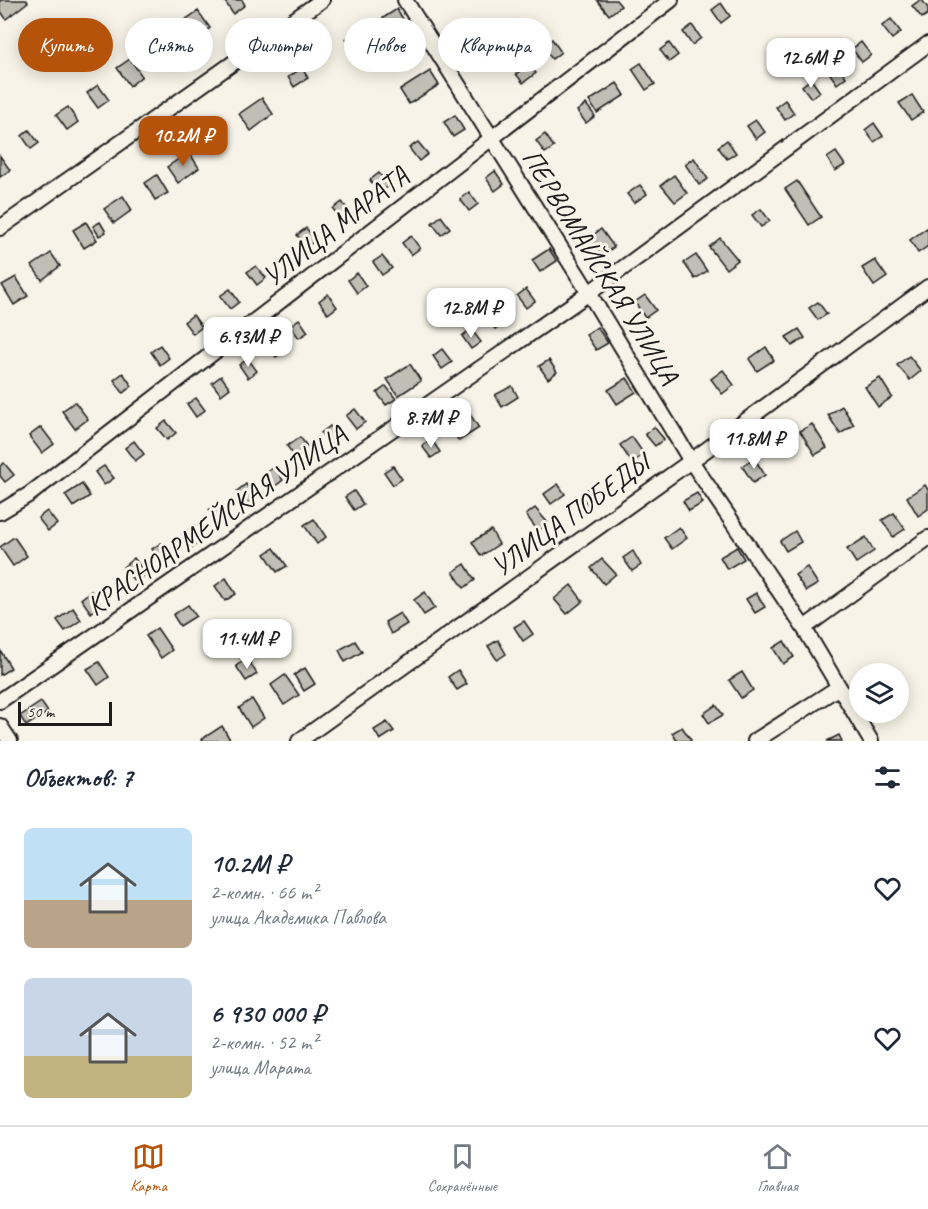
<!DOCTYPE html>
<html lang="ru">
<head>
<meta charset="utf-8">
<style>
  body { margin:0; font-family:Caveat,sans-serif; background:#f6f6f7; color:#1f2937; height:100vh; display:flex; flex-direction:column; font-size:22px; white-space:nowrap }
  * { box-sizing:border-box; margin:0 }
  p { font-size:20px; color:#747a83 }
  .icon { flex:none; width:33px; height:33px; fill:none; stroke:currentColor; stroke-width:2; stroke-linecap:round; stroke-linejoin:round }
  .map { position:relative; height:741px; overflow:hidden }
  .details { display:flex; flex-direction:column; background:#fff; flex:1 }
  .details>* { flex:none }
  .top-card { position:absolute; left:18px; top:18px; width:600px; height:54px; display:flex; gap:12px }
  .buttons { position:absolute; left:849px; top:663px; display:grid; gap:12px }
  .buttons a { display:grid; place-items:center; width:60px; height:60px; border-radius:50%; background:#fff; box-shadow:0 3px 15px #0003; font-size:30px }
  .scale { position:absolute; left:18px; bottom:15px; width:94px; box-sizing:border-box; padding-left:6px; border:3px solid #1c1c1c; border-top:0; font-size:16px; line-height:21px; white-space:nowrap; color:#1c1c1c; -webkit-text-stroke:4px #f7f3e8; paint-order:stroke }
  .price { position:absolute; translate:-50% -51px; padding:0 14px; border-radius:12px; background:#fff; color:#222; font-size:20px; line-height:39px; filter:drop-shadow(0 2px 3px #0008) }
  .price::after { content:''; position:absolute; left:50%; top:36px; width:18px; height:14px; margin-left:-9px; background:inherit; clip-path:polygon(0 0,100% 0,50% 100%) }
  .price.on { background:#b45309; color:#fff }
  ul { padding:0; list-style:none }
  li { display:flex; align-items:center; gap:18px; height:150px; padding:0 24px }
  li span { display:grid; place-items:center; flex:none; width:168px; height:120px; border-radius:9px; color:#555 }
  li>.icon { margin-inline-start:auto }
  span .icon { width:72px; height:72px; fill:#fffc; stroke-width:1 }
  li b { font-size:26px }
  h2 { display:flex; justify-content:space-between; align-items:center; height:72px; padding:0 24px; font-size:26px }
  .tag { padding:0 21px; border-radius:27px; background:#fff; box-shadow:0 3px 15px #0003; font-size:21px; line-height:54px }
  .tag.on { background:#b45309; color:#fff }
  .menu { display:flex; justify-content:space-around; align-items:center; height:84px; border-top:2px solid #e0e1e3; background:#fff; font-size:16px; color:#747a83 }
  .menu a { display:grid; justify-items:center; gap:3px }
  .menu .on { color:#b45309 }
  .map>svg:first-child { display:block }
  .building { fill:#c0beb5; stroke:#1c1c1c; stroke-width:1.5 }
  .lines { fill:none; stroke-linecap:round; stroke-linejoin:round }
  .street-casing { stroke:#1c1c1c; stroke-width:18 }
  .street { stroke:#f7f3e8; stroke-width:14 }
  .labels { text-anchor:middle; dominant-baseline:central; stroke-width:6; stroke-linejoin:round; paint-order:stroke }
  .street-label { font-size:28px; fill:#1c1c1c; stroke:#f7f3e8 }
</style>
</head>
<body>
<div class="map">
<svg width="928" height="741" viewBox="0 0 928 741">
  <rect width="100%" height="100%" fill="#f7f3e8"/>
  <filter id="ink" filterUnits="userSpaceOnUse"><feTurbulence type="fractalNoise" baseFrequency=".0167" numOctaves="2"/><feDisplacementMap in="SourceGraphic" scale="12" xChannelSelector="R" yChannelSelector="G"/><feConvolveMatrix kernelMatrix="1 2 1 2 8 2 1 2 1" color-interpolation-filters="sRGB"/></filter>
  <g filter="url(#ink)">
    <g class="building">
      <polygon points="0,0 26,0 28,2 6,19 0,10"/>
      <polygon points="224,0 242,0 245,5 233,14"/>
      <polygon points="597,0 616,0 621,6 609,15"/>
      <polygon points="920,0 922,0 928,8 928,14 922,18 912,6"/>
      <polygon points="721,3 730,16 721,23 712,10"/>
      <polygon points="397,9 409,29 395,37 383,18"/>
      <polygon points="198,11 210,28 198,37 185,20"/>
      <polygon points="891,19 901,32 892,39 882,26"/>
      <polygon points="692,25 701,38 692,45 683,32"/>
      <polygon points="170,34 181,50 170,57 159,42"/>
      <polygon points="488,34 495,43 482,52 475,42"/>
      <polygon points="352,35 358,43 352,48 346,39"/>
      <polygon points="552,39 561,52 552,59 542,46"/>
      <polygon points="861,42 871,55 862,62 852,49"/>
      <polygon points="669,43 678,55 669,62 660,50"/>
      <polygon points="130,59 142,76 130,86 117,68"/>
      <polygon points="641,63 655,84 646,90 632,69"/>
      <polygon points="529,64 536,73 523,83 516,74"/>
      <polygon points="837,64 846,77 837,84 828,71"/>
      <polygon points="302,68 308,78 294,87 288,77"/>
      <polygon points="430,71 439,85 409,104 400,90"/>
      <polygon points="811,79 820,92 811,98 802,86"/>
      <polygon points="617,83 625,95 597,113 589,101"/>
      <polygon points="98,85 109,100 98,108 87,93"/>
      <polygon points="912,95 923,112 911,120 899,103"/>
      <polygon points="262,98 273,114 251,131 239,114"/>
      <polygon points="785,100 794,113 785,120 776,107"/>
      <polygon points="586,104 595,116 586,123 577,111"/>
      <polygon points="68,107 78,122 67,130 56,115"/>
      <polygon points="455,115 464,130 453,137 444,122"/>
      <polygon points="756,120 765,132 756,139 747,126"/>
      <polygon points="874,123 883,136 874,142 865,130"/>
      <polygon points="29,130 39,143 31,149 22,136"/>
      <polygon points="217,131 225,143 216,149 208,137"/>
      <polygon points="545,134 554,147 545,153 536,141"/>
      <polygon points="727,140 736,153 727,159 718,147"/>
      <polygon points="418,142 428,154 419,161 409,148"/>
      <polygon points="189,152 199,168 178,183 167,167"/>
      <polygon points="836,152 845,165 835,171 827,158"/>
      <polygon points="0,156 10,170 0,177"/>
      <polygon points="694,158 708,179 699,185 685,164"/>
      <polygon points="495,171 504,184 495,191 486,178"/>
      <polygon points="379,173 389,186 379,193 370,180"/>
      <polygon points="157,175 168,193 155,200 145,183"/>
      <polygon points="674,175 687,193 675,202 661,185"/>
      <polygon points="797,181 821,217 809,225 785,189"/>
      <polygon points="640,185 647,194 634,203 627,194"/>
      <polygon points="469,192 478,204 469,211 460,199"/>
      <polygon points="123,196 132,210 114,223 104,209"/>
      <polygon points="342,202 352,215 343,222 333,209"/>
      <polygon points="761,209 770,221 761,227 752,215"/>
      <polygon points="441,216 450,228 441,235 432,223"/>
      <polygon points="86,222 97,240 84,248 73,230"/>
      <polygon points="100,222 106,232 99,236 93,226"/>
      <polygon points="306,228 316,240 306,247 297,235"/>
      <polygon points="927,228 928,231 928,246 918,253 910,240"/>
      <polygon points="601,229 614,247 601,256 588,239"/>
      <polygon points="411,236 420,248 411,255 402,243"/>
      <polygon points="720,238 738,260 726,269 709,247"/>
      <polygon points="549,249 557,261 540,272 532,260"/>
      <polygon points="51,253 60,266 42,280 32,266"/>
      <polygon points="696,255 707,271 695,279 684,263"/>
      <polygon points="382,256 392,268 382,275 373,262"/>
      <polygon points="875,260 887,277 874,286 862,268"/>
      <polygon points="256,266 266,278 257,285 247,272"/>
      <polygon points="357,273 366,286 357,293 348,280"/>
      <polygon points="16,277 28,296 14,305 2,285"/>
      <polygon points="230,289 239,302 230,309 220,296"/>
      <polygon points="526,289 535,301 526,308 517,296"/>
      <polygon points="328,294 337,307 328,314 319,301"/>
      <polygon points="645,295 656,310 645,318 635,302"/>
      <polygon points="818,302 827,314 818,320 809,308"/>
      <polygon points="495,310 504,322 495,329 486,317"/>
      <polygon points="193,315 202,327 193,334 184,322"/>
      <polygon points="299,319 308,332 299,338 290,326"/>
      <polygon points="597,327 608,343 596,350 586,335"/>
      <polygon points="471,329 481,342 471,349 462,336"/>
      <polygon points="799,329 805,338 792,346 786,337"/>
      <polygon points="276,338 285,350 276,357 267,345"/>
      <polygon points="160,345 169,358 160,365 151,352"/>
      <polygon points="766,347 774,360 757,371 749,359"/>
      <polygon points="442,349 452,362 442,369 433,356"/>
      <polygon points="909,356 921,371 910,380 897,365"/>
      <polygon points="248,359 257,371 248,378 239,365"/>
      <polygon points="549,360 557,372 548,379 539,366"/>
      <polygon points="410,364 421,381 398,396 387,379"/>
      <polygon points="723,370 734,385 722,394 711,379"/>
      <polygon points="123,373 132,386 123,393 114,380"/>
      <polygon points="221,376 230,388 221,395 212,383"/>
      <polygon points="627,378 636,392 617,404 608,390"/>
      <polygon points="880,378 892,397 878,407 865,387"/>
      <polygon points="386,386 396,399 386,405 377,393"/>
      <polygon points="512,386 518,397 502,407 495,395"/>
      <polygon points="196,398 205,410 196,417 187,404"/>
      <polygon points="75,402 88,419 75,429 62,411"/>
      <polygon points="842,406 854,425 840,434 828,415"/>
      <polygon points="355,409 365,422 356,429 346,416"/>
      <polygon points="469,413 479,428 459,441 449,426"/>
      <polygon points="166,421 176,433 167,440 157,428"/>
      <polygon points="812,424 827,448 815,455 800,431"/>
      <polygon points="330,426 339,438 330,445 321,433"/>
      <polygon points="41,427 54,444 42,453 29,436"/>
      <polygon points="654,427 664,439 655,446 645,434"/>
      <polygon points="300,437 313,454 300,464 287,446"/>
      <polygon points="632,437 644,454 632,463 620,445"/>
      <polygon points="431,439 440,452 431,458 422,446"/>
      <polygon points="134,441 144,454 135,461 125,448"/>
      <polygon points="754,458 765,475 753,483 742,466"/>
      <polygon points="4,463 14,475 5,482 0,476 0,466"/>
      <polygon points="104,466 114,478 104,485 95,472"/>
      <polygon points="393,466 402,479 393,485 384,472"/>
      <polygon points="274,467 283,480 274,487 264,474"/>
      <polygon points="82,484 90,496 73,507 65,495"/>
      <polygon points="246,484 256,497 247,504 237,491"/>
      <polygon points="558,484 565,494 551,504 544,494"/>
      <polygon points="925,485 928,490 928,509 918,516 907,497"/>
      <polygon points="589,488 598,501 589,507 580,494"/>
      <polygon points="354,491 363,504 354,510 345,497"/>
      <polygon points="697,493 703,503 689,511 683,501"/>
      <polygon points="218,503 227,516 218,523 209,510"/>
      <polygon points="535,508 548,523 538,531 526,515"/>
      <polygon points="47,511 57,524 48,531 38,518"/>
      <polygon points="894,513 905,529 893,537 882,520"/>
      <polygon points="314,519 326,537 317,544 304,525"/>
      <polygon points="679,527 687,538 672,549 664,538"/>
      <polygon points="191,528 200,541 191,548 182,535"/>
      <polygon points="491,530 499,544 481,556 472,542"/>
      <polygon points="795,531 801,542 786,551 780,541"/>
      <polygon points="14,537 27,556 13,566 0,547"/>
      <polygon points="866,537 874,551 856,563 847,549"/>
      <polygon points="161,543 170,555 161,562 152,549"/>
      <polygon points="737,547 744,559 727,569 720,557"/>
      <polygon points="274,548 287,566 277,572 265,554"/>
      <polygon points="633,551 641,565 632,571 623,558"/>
      <polygon points="134,558 146,574 135,582 123,567"/>
      <polygon points="602,559 616,574 604,584 591,568"/>
      <polygon points="465,564 475,580 464,588 453,572"/>
      <polygon points="807,567 818,584 806,591 795,575"/>
      <polygon points="226,578 236,594 225,601 215,586"/>
      <polygon points="571,585 583,601 567,614 554,599"/>
      <polygon points="91,591 101,605 91,613 81,599"/>
      <polygon points="425,592 435,608 424,615 414,600"/>
      <polygon points="756,593 765,607 755,613 746,599"/>
      <polygon points="188,605 196,616 180,626 173,615"/>
      <polygon points="73,608 81,620 65,631 57,620"/>
      <polygon points="400,613 407,624 391,634 385,622"/>
      <polygon points="524,621 533,634 523,641 514,627"/>
      <polygon points="157,628 172,650 161,658 146,636"/>
      <polygon points="498,640 506,654 497,660 488,646"/>
      <polygon points="355,641 362,652 345,662 339,650"/>
      <polygon points="784,641 794,657 783,664 773,648"/>
      <polygon points="0,650 11,668 0,675"/>
      <polygon points="247,658 257,674 246,681 236,666"/>
      <polygon points="99,662 109,677 98,685 87,669"/>
      <polygon points="305,668 315,684 304,691 294,675"/>
      <polygon points="458,670 467,684 457,690 448,677"/>
      <polygon points="742,672 753,690 741,698 729,680"/>
      <polygon points="285,675 299,695 284,705 271,685"/>
      <polygon points="252,699 264,718 251,727 239,708"/>
      <polygon points="41,702 48,712 26,726 20,716"/>
      <polygon points="716,705 723,715 709,723 703,714"/>
      <polygon points="387,722 394,731 380,740 374,730"/>
      <polygon points="222,726 231,741 203,741 202,739"/>
      <polygon points="682,727 691,740 690,741 677,741 672,733"/>
      <polygon points="839,735 842,741 827,741"/>
    </g>
    <g class="lines">
      <defs>
        <g id="street">
          <polyline points="405,0 589,293 691,461 804,628 871,741"/>
          <polyline points="0,228 322,0"/>
          <polyline points="0,512 30,494 671,0"/>
          <polyline points="804,628 928,538"/>
          <polyline points="0,701 589,293 928,44"/>
          <polyline points="0,726 10,741"/>
          <polyline points="299,741 691,461 928,287"/>
          <polyline points="755,741 839,687"/>
        </g>
      </defs>
      <use href="#street" class="street-casing"/>
      <use href="#street" class="street"/>
    </g>
  </g>
  <g class="labels">
    <g class="street-label">
      <text transform="translate(335 226) rotate(-38)">УЛИЦА МАРАТА</text>
      <text transform="translate(601 266) rotate(58)">ПЕРВОМАЙСКАЯ УЛИЦА</text>
      <text transform="translate(570 515) rotate(-36)">УЛИЦА ПОБЕДЫ</text>
      <text transform="translate(216 520) rotate(-35)">КРАСНОАРМЕЙСКАЯ УЛИЦА</text>
    </g>
  </g>
</svg>
<div class="buttons">
<a><svg class="icon" aria-label="layers" viewBox="0 0 24 24"><path d="M12 4l9 5-9 5-9-5zM3 14l9 5 9-5"/></svg></a>
</div>
<div class="scale">50 m</div>
<b class="price" style="left:811px;top:89px">12.6M ₽</b>
<b class="price on" style="left:183px;top:167px">10.2M ₽</b>
<b class="price" style="left:471px;top:339px">12.8M ₽</b>
<b class="price" style="left:248px;top:368px">6.93M ₽</b>
<b class="price" style="left:431px;top:449px">8.7M ₽</b>
<b class="price" style="left:754px;top:470px">11.8M ₽</b>
<b class="price" style="left:247px;top:670px">11.4M ₽</b>
<div class="top-card">
<a class="tag on">Купить</a>
<a class="tag">Снять</a>
<a class="tag">Фильтры</a>
<a class="tag">Новое</a>
<a class="tag">Квартира</a>
</div>
</div>
<section class="details">
<h2>Объектов: 7<svg class="icon" aria-label="filters" viewBox="0 0 24 24"><path d="M4 7h16M4 17h16"/><circle cx="9" cy="7" r="2"/><circle cx="15" cy="17" r="2"/></svg></h2>
<ul>
<li><span style="background:linear-gradient(#bfe0f5 60%,#b9a48a 0)"><svg class="icon" aria-label="home" viewBox="0 0 24 24"><path d="M3 11l9-7 9 7M6 9v11h12V9"/></svg></span><div><b>10.2M ₽</b><p>2-комн. · 66 m²</p><p>улица Академика Павлова</p></div><svg class="icon" aria-label="heart" viewBox="0 0 24 24"><path d="M12 20l-8-8c-3-5 5-10 8-4 3-6 11-1 8 4z"/></svg></li>
<li><span style="background:linear-gradient(#c9d6e8 65%,#c2b280 0)"><svg class="icon" aria-label="home" viewBox="0 0 24 24"><path d="M3 11l9-7 9 7M6 9v11h12V9"/></svg></span><div><b>6 930 000 ₽</b><p>2-комн. · 52 m²</p><p>улица Марата</p></div><svg class="icon" aria-label="heart" viewBox="0 0 24 24"><path d="M12 20l-8-8c-3-5 5-10 8-4 3-6 11-1 8 4z"/></svg></li>
</ul>
</section>
<nav class="menu">
<a class="on"><svg class="icon" aria-label="map" viewBox="0 0 24 24"><path d="M3 6l6-2 6 2 6-2v14l-6 2-6-2-6 2zM9 4v14M15 6v14"/></svg>Карта</a>
<a><svg class="icon" aria-label="saved" viewBox="0 0 24 24"><path d="M7 4h10v16l-5-4-5 4z"/></svg>Сохранённые</a>
<a><svg class="icon" aria-label="home" viewBox="0 0 24 24"><path d="M3 11l9-7 9 7M6 9v11h12V9"/></svg>Главная</a>
</nav>
</body>
</html>
